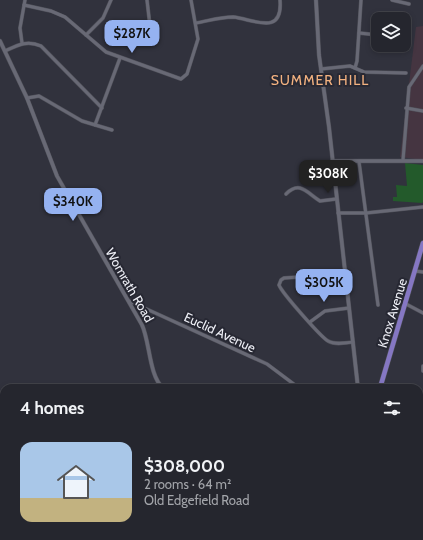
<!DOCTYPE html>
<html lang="en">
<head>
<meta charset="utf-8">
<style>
  body { margin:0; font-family:Cabin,sans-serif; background:#2d2e36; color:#f1f3f6; height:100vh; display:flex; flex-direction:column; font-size:15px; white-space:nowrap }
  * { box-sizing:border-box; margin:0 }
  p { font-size:13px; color:#a3a5aa }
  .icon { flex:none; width:22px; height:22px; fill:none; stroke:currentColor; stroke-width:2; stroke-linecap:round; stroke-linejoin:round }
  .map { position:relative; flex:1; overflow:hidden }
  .details { position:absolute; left:0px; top:384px; width:423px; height:156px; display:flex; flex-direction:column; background:#25262e; border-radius:12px 12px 0 0; box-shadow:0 2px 6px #0003,0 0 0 1px #42434a }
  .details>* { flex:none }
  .tools { position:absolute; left:371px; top:12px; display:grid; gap:8px }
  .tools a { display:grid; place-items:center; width:40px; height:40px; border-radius:8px; background:#25262e; box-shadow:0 2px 6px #0003,0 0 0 1px #42434a; font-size:20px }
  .price { position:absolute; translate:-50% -34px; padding:0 9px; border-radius:8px; background:#95b2f1; color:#111; font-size:13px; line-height:26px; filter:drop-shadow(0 1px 2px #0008) }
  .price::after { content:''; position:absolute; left:50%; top:24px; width:12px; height:9px; margin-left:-6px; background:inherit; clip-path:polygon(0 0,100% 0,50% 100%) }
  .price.selected { background:#222; color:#fff }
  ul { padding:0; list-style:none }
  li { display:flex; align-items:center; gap:12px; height:100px; padding:0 20px }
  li+li { border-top:1px solid #42434a }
  li span { display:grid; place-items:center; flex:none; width:112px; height:80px; border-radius:12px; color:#555 }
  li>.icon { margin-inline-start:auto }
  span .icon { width:48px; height:48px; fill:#fffc; stroke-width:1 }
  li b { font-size:17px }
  h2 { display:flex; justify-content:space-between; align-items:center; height:48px; padding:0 20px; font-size:17px }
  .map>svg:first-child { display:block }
  .commercial { fill:#453541 }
  .green { fill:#235a2b }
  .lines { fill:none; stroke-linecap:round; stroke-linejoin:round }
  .minor-casing { stroke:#51525b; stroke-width:4 }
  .tertiary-casing { stroke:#51525b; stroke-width:4.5 }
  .primary-casing { stroke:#51525b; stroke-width:5.5 }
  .minor { stroke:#686975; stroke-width:3 }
  .tertiary { stroke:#686975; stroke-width:3.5 }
  .primary { stroke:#8577c3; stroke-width:4.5 }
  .labels { text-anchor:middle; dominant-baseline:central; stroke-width:4; stroke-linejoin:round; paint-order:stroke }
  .street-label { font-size:13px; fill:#eff0f7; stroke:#272833 }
  .neighbourhood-label { font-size:14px; letter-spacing:1px; fill:#f3b280; stroke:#272833 }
</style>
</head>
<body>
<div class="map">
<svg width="423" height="540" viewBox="0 0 423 540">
  <rect width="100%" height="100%" fill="#31323d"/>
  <polygon class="commercial" points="423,26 423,160 400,157 416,27"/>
  <polygon class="green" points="405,163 423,165 423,202 422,203 393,201 393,197 397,197 396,185 407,186"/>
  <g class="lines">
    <defs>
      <g id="minor">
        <polyline points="147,0 150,26 153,31"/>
        <polyline points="392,0 409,4"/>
        <polyline points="24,5 51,11 65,17 106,52 181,79 187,74 198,39 191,0"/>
        <path d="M196,23C208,21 220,17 233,17C253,19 283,37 280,0"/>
        <polyline points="359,33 378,35"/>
        <polyline points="86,35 103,18 111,0"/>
        <polyline points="404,37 408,38"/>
        <polyline points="22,43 20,28 25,0"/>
        <path d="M5,51C18,45 27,40 41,46L102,108"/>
        <polyline points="355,68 357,61 361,0"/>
        <polyline points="321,69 350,66 364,72 406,73"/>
        <polyline points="27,98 39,96 82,121 112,130"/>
        <polyline points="406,108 423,111"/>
        <polyline points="95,125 120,58"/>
        <polyline points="403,160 409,87 423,66"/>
        <polyline points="359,162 378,305"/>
        <path d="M286,194C300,180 307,193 320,201L336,199"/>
        <polyline points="338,213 366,213 423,207"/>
        <polyline points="415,271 423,272"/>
        <path d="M345,274L284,278L281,280L279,285C282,293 321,337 328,341C335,345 345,343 353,342"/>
        <polyline points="129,301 267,364 299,388"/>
        <polyline points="406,304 423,313"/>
        <polyline points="310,322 325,311 349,308"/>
        <polyline points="423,366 423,371"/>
        <polyline points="419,540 423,532"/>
      </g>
      <g id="tertiary">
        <polyline points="316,0 319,55 329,127 358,388"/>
        <path d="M0,41L27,98L57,176L142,325C150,342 149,376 163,388"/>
        <polyline points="332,161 423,161"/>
        <polyline points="0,458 4,460"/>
        <polyline points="155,536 162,540"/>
      </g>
      <g id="primary">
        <polyline points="380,388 423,243"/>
        <polyline points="419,472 423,466"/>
        <polyline points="324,540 325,536"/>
        <polyline points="378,540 380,536"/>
      </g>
    </defs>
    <use href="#minor" class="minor-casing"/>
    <use href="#tertiary" class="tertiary-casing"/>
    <use href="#primary" class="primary-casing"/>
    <use href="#minor" class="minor"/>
    <use href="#tertiary" class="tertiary"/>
    <use href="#primary" class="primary"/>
  </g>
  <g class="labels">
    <g class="street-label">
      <text transform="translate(130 285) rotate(60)">Womrath Road</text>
      <text transform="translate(392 313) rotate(-73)">Knox Avenue</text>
      <text transform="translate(220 332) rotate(25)">Euclid Avenue</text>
    </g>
    <g class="neighbourhood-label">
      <text x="320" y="80">SUMMER HILL</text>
    </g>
  </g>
</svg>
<div class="tools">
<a><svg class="icon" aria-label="layers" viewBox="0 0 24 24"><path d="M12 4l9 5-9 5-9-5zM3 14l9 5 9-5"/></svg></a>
</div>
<b class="price" style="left:132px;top:54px">$287K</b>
<b class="price selected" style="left:328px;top:194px">$308K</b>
<b class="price" style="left:73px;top:222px">$340K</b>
<b class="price" style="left:324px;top:303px">$305K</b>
<section class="details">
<h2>4 homes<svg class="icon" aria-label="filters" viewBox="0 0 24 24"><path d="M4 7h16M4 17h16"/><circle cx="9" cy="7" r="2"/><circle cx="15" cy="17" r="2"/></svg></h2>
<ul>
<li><span style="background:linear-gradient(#a9c7e8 70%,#c2b280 0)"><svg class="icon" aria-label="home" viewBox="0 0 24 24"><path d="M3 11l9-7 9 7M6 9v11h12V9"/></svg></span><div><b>$308,000</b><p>2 rooms · 64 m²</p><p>Old Edgefield Road</p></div></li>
</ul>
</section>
</div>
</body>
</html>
